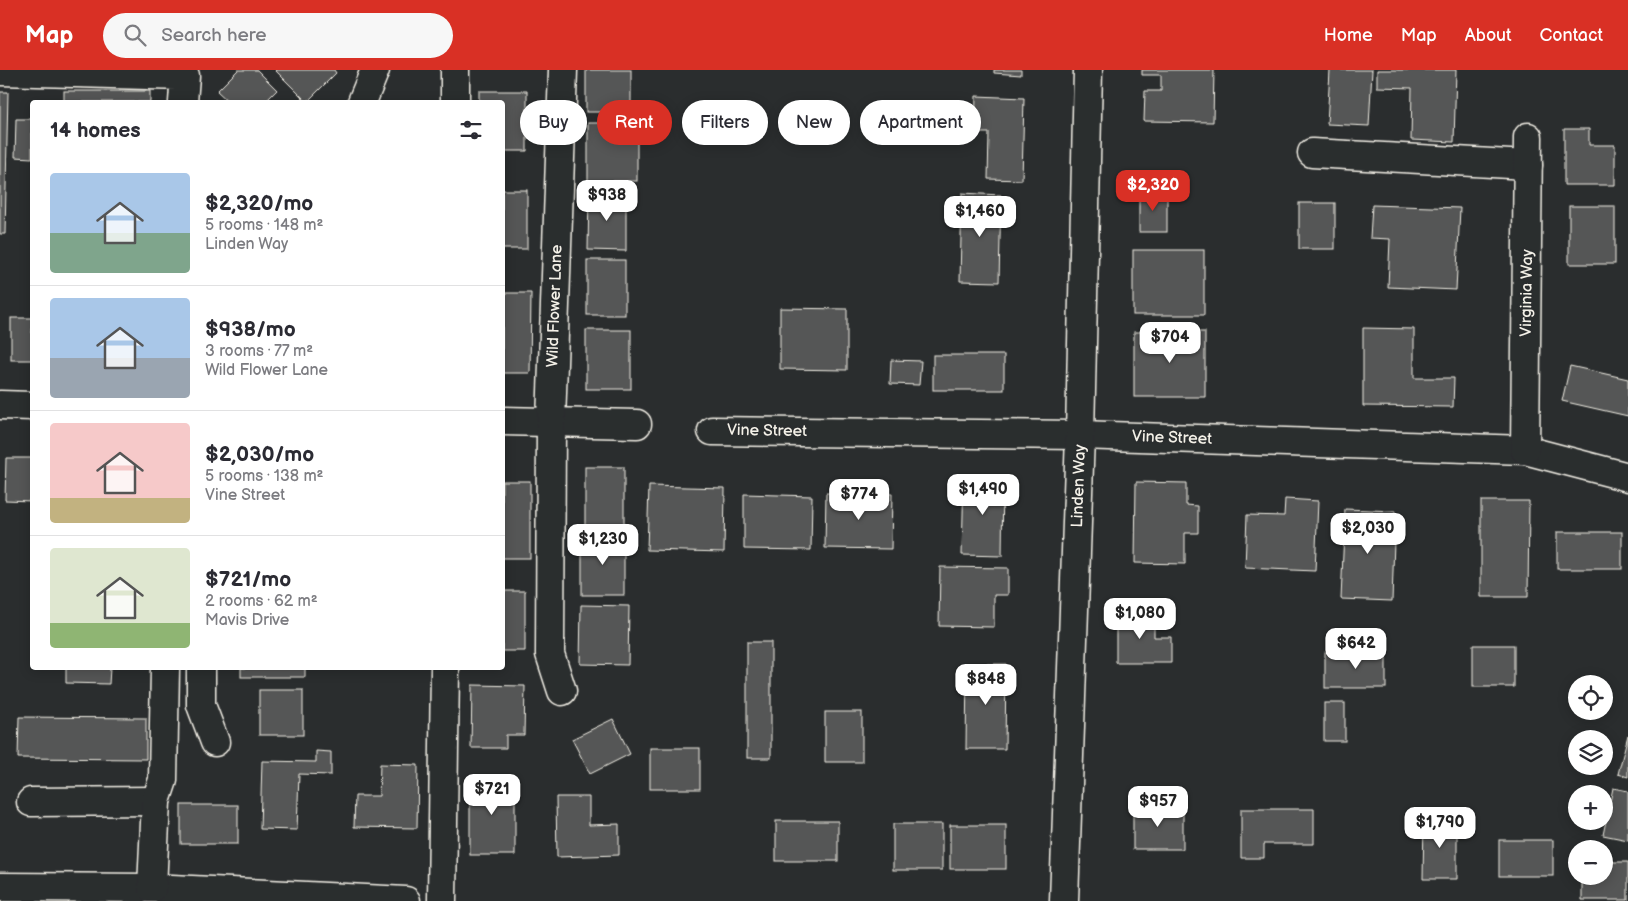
<!DOCTYPE html>
<html lang="en">
<head>
<meta charset="utf-8">
<style>
  body { margin:0; font-family:"Balsamiq Sans",sans-serif; background:#f7f7f7; color:#2b2b33; height:100vh; display:flex; flex-direction:column; font-size:19px; white-space:nowrap }
  * { box-sizing:border-box; margin:0 }
  p { font-size:16px; color:#7c7c81 }
  .icon { flex:none; width:28px; height:28px; fill:none; stroke:currentColor; stroke-width:2; stroke-linecap:round; stroke-linejoin:round }
  .map { position:relative; flex:1; overflow:hidden }
  .details { position:absolute; left:30px; top:30px; width:475px; height:570px; display:flex; flex-direction:column; background:#fff; border-radius:5px; box-shadow:0 2px 12px #0003 }
  .details>* { flex:none }
  .guide { position:absolute; left:520px; top:30px; width:475px; height:45px; display:flex; gap:10px }
  .tools { position:absolute; left:1568px; top:605px; display:grid; gap:10px }
  .tools a { display:grid; place-items:center; width:45px; height:45px; border-radius:50%; background:#fff; box-shadow:0 2px 12px #0003; font-size:25px }
  .price { position:absolute; translate:-50% -42px; padding:0 11px; border-radius:10px; background:#fff; color:#222; font-size:16px; line-height:32px; filter:drop-shadow(0 1px 2px #0008) }
  .price::after { content:''; position:absolute; left:50%; top:30px; width:15px; height:11px; margin-left:-8px; background:inherit; clip-path:polygon(0 0,100% 0,50% 100%) }
  .price.current { background:#d93025; color:#fff }
  ul { padding:0; list-style:none }
  li { display:flex; align-items:center; gap:15px; height:125px; padding:0 20px }
  li+li { border-top:1px solid #e1e1e2 }
  li span { display:grid; place-items:center; flex:none; width:140px; height:100px; border-radius:5px; color:#555 }
  li>.icon { margin-inline-start:auto }
  span .icon { width:60px; height:60px; fill:#fffc; stroke-width:1 }
  li b { font-size:21px }
  h2 { display:flex; justify-content:space-between; align-items:center; height:60px; padding:0 20px; font-size:21px }
  .chip { padding:0 18px; border-radius:22px; background:#fff; box-shadow:0 2px 12px #0003; font-size:18px; line-height:45px }
  .chip.current { background:#d93025; color:#fff }
  header { display:flex; align-items:center; gap:30px; box-sizing:border-box; height:70px; padding:0 25px; background:#d93025; color:#fff }
  header strong { font-size:24px }
  nav { display:flex; gap:28px; margin-inline-start:auto; font-size:18px }
  .search { width:350px; height:45px; background:#f7f7f7; display:flex; align-items:center; gap:12px; box-sizing:border-box; padding:0 18px; border-radius:28px; color:#7c7c81; font-size:19px }
  .map>svg:first-child { display:block }
  .building { fill:#555756; stroke:#f4f1e8 }
  .lines { fill:none; stroke-linecap:round; stroke-linejoin:round }
  .minor-casing { stroke:#f4f1e8; stroke-width:31 }
  .minor { stroke:#2a2d2e; stroke-width:28 }
  .labels { text-anchor:middle; dominant-baseline:central; stroke-width:4.5; stroke-linejoin:round; paint-order:stroke }
  .street-label { font-size:16px; fill:#f4f1e8; stroke:#2a2d2e }
</style>
</head>
<body>
<header>
<strong>Map</strong>
<div class="search"><svg class="icon" aria-label="search" viewBox="0 0 24 24"><circle cx="10" cy="10" r="6"/><path d="M15 15l6 6"/></svg>Search here</div>
<nav><a>Home</a><a>Map</a><a>About</a><a>Contact</a></nav>
</header>
<div class="map">
<svg width="1628" height="831" viewBox="0 0 1628 831">
  <rect width="100%" height="100%" fill="#2a2d2e"/>
  <filter id="ink" filterUnits="userSpaceOnUse"><feTurbulence type="fractalNoise" baseFrequency=".02" numOctaves="2"/><feDisplacementMap in="SourceGraphic" scale="10" xChannelSelector="R" yChannelSelector="G"/><feConvolveMatrix kernelMatrix="1 2 1 2 8 2 1 2 1" color-interpolation-filters="sRGB"/></filter>
  <g filter="url(#ink)">
    <g class="building">
      <polygon points="238,0 257,0 277,20 265,32 229,32 217,21"/>
      <polygon points="275,0 334,0 336,3 307,32"/>
      <rect x="586" y="0" width="45" height="42"/>
      <polygon points="994,0 1021,0 1021,5 994,3"/>
      <polygon points="1142,0 1214,0 1213,52 1144,51 1145,21 1161,21 1161,5 1142,5"/>
      <polygon points="1330,0 1372,0 1369,56 1327,54"/>
      <polygon points="1377,0 1456,0 1454,72 1411,70 1412,18 1377,17"/>
      <rect x="64" y="21" width="86" height="11"/>
      <polygon points="479,21 527,21 527,81 502,81 502,32 479,32"/>
      <polygon points="0,22 8,22 5,164 0,164"/>
      <polygon points="976,26 1024,28 1022,110 988,109 989,63 975,63"/>
      <polygon points="16,49 32,49 32,88 15,87"/>
      <rect x="588" y="53" width="49" height="58"/>
      <polygon points="1564,59 1589,59 1589,75 1615,75 1615,115 1564,115"/>
      <rect x="502" y="120" width="25" height="59"/>
      <polygon points="589,122 626,123 626,181 588,180"/>
      <polygon points="962,123 1001,125 999,212 960,211"/>
      <rect x="1139" y="123" width="28" height="39"/>
      <rect x="1299" y="133" width="36" height="46"/>
      <polygon points="1372,135 1460,138 1456,220 1388,217 1390,169 1370,168"/>
      <rect x="1569" y="136" width="46" height="58"/>
      <rect x="1133" y="180" width="71" height="65"/>
      <rect x="587" y="190" width="38" height="55"/>
      <polygon points="502,223 531,223 530,303 502,303"/>
      <polygon points="780,238 847,239 847,300 780,299"/>
      <rect x="11" y="248" width="21" height="42"/>
      <polygon points="1363,258 1414,259 1414,308 1454,308 1453,337 1363,336"/>
      <rect x="586" y="260" width="45" height="59"/>
      <rect x="1134" y="262" width="71" height="65"/>
      <rect x="933" y="285" width="71" height="35"/>
      <polygon points="891,290 921,291 919,315 890,314"/>
      <polygon points="1570,296 1628,309 1628,346 1562,331"/>
      <polygon points="6,388 32,388 32,431 5,430"/>
      <rect x="585" y="397" width="39" height="60"/>
      <polygon points="964,406 1003,407 1002,486 962,485"/>
      <rect x="502" y="411" width="28" height="77"/>
      <polygon points="1136,412 1186,413 1186,435 1198,436 1198,463 1185,463 1185,494 1135,493"/>
      <polygon points="649,416 725,418 724,482 647,480"/>
      <polygon points="826,423 892,424 891,479 825,478"/>
      <polygon points="744,424 812,426 811,480 744,479"/>
      <polygon points="1285,429 1318,431 1315,501 1245,498 1247,445 1284,446"/>
      <polygon points="1481,431 1529,431 1528,527 1481,527"/>
      <polygon points="1345,439 1395,441 1392,531 1341,529"/>
      <rect x="1557" y="462" width="65" height="37"/>
      <rect x="582" y="467" width="42" height="58"/>
      <polygon points="940,497 1008,498 1008,525 994,525 994,557 939,556"/>
      <rect x="502" y="521" width="23" height="60"/>
      <polygon points="581,535 629,536 628,595 580,594"/>
      <polygon points="1116,543 1154,543 1154,567 1171,567 1171,593 1116,593"/>
      <rect x="747" y="572" width="24" height="116"/>
      <rect x="1473" y="575" width="41" height="42"/>
      <rect x="1325" y="582" width="61" height="36"/>
      <polygon points="967,594 1006,594 1005,679 966,679"/>
      <polygon points="66,598 110,598 109,614 66,613"/>
      <rect x="241" y="598" width="64" height="9"/>
      <polygon points="472,615 525,616 524,665 506,665 506,678 471,678"/>
      <rect x="259" y="620" width="44" height="45"/>
      <rect x="1324" y="633" width="21" height="38"/>
      <rect x="825" y="642" width="37" height="50"/>
      <polygon points="19,647 146,648 146,689 18,688"/>
      <polygon points="613,649 630,684 590,704 572,669"/>
      <polygon points="1628,665 1628,707 1618,704"/>
      <rect x="650" y="678" width="50" height="41"/>
      <polygon points="316,681 331,682 331,705 299,704 297,760 260,759 262,691 316,692"/>
      <polygon points="380,694 418,695 417,758 354,757 355,726 379,726"/>
      <rect x="470" y="706" width="45" height="79"/>
      <polygon points="1613,718 1628,721 1628,770 1603,765"/>
      <polygon points="556,727 589,727 589,755 619,754 619,785 557,787"/>
      <rect x="181" y="735" width="57" height="39"/>
      <rect x="1133" y="738" width="50" height="41"/>
      <polygon points="1241,739 1314,739 1314,774 1264,774 1264,788 1241,788"/>
      <polygon points="1424,748 1457,748 1457,809 1423,809"/>
      <rect x="776" y="751" width="62" height="40"/>
      <rect x="893" y="754" width="49" height="46"/>
      <rect x="950" y="755" width="56" height="44"/>
      <rect x="1499" y="770" width="54" height="36"/>
      <polygon points="1604,792 1628,792 1628,830 1582,830 1582,806 1604,806"/>
    </g>
    <g class="lines">
      <defs>
        <g id="minor">
          <polyline points="0,1 185,6 183,32"/>
          <polyline points="362,32 375,0"/>
          <polyline points="455,32 455,0"/>
          <polyline points="1312,83 1528,95"/>
          <polyline points="0,335 32,336"/>
          <polyline points="502,351 637,354"/>
          <polyline points="712,361 1080,365 1525,380 1628,407"/>
          <polyline points="1525,380 1528,67"/>
          <polyline points="201,598 201,635 215,672"/>
          <polyline points="562,621 550,584 551,352 563,0"/>
          <polyline points="31,732 156,731"/>
          <polyline points="0,817 152,818 406,831"/>
          <polyline points="152,818 156,731 163,710 165,598"/>
          <polyline points="442,831 445,598"/>
          <polyline points="1064,831 1080,365 1088,0"/>
        </g>
      </defs>
      <use href="#minor" class="minor-casing"/>
      <use href="#minor" class="minor"/>
    </g>
  </g>
  <g class="labels">
    <g class="street-label">
      <text transform="translate(1527 223) rotate(-89)">Virginia Way</text>
      <text transform="translate(555 236) rotate(-88)">Wild Flower Lane</text>
      <text transform="translate(767 361) rotate(1)">Vine Street</text>
      <text transform="translate(1172 368) rotate(2)">Vine Street</text>
      <text transform="translate(1079 416) rotate(-88)">Linden Way</text>
    </g>
  </g>
</svg>
<div class="tools">
<a><svg class="icon" aria-label="locate" viewBox="0 0 24 24"><circle cx="12" cy="12" r="6"/><path d="M12 2v4M12 18v4M2 12h4M18 12h4"/></svg></a>
<a><svg class="icon" aria-label="layers" viewBox="0 0 24 24"><path d="M12 4l9 5-9 5-9-5zM3 14l9 5 9-5"/></svg></a>
<a>+</a>
<a>−</a>
</div>
<b class="price current" style="left:1153px;top:142px">$2,320</b>
<b class="price" style="left:607px;top:152px">$938</b>
<b class="price" style="left:980px;top:168px">$1,460</b>
<b class="price" style="left:1170px;top:294px">$704</b>
<b class="price" style="left:983px;top:446px">$1,490</b>
<b class="price" style="left:859px;top:451px">$774</b>
<b class="price" style="left:1368px;top:485px">$2,030</b>
<b class="price" style="left:603px;top:496px">$1,230</b>
<b class="price" style="left:1140px;top:570px">$1,080</b>
<b class="price" style="left:1356px;top:600px">$642</b>
<b class="price" style="left:986px;top:636px">$848</b>
<b class="price" style="left:492px;top:746px">$721</b>
<b class="price" style="left:1158px;top:758px">$957</b>
<b class="price" style="left:1440px;top:779px">$1,790</b>
<div class="guide">
<a class="chip">Buy</a>
<a class="chip current">Rent</a>
<a class="chip">Filters</a>
<a class="chip">New</a>
<a class="chip">Apartment</a>
</div>
<section class="details">
<h2>14 homes<svg class="icon" aria-label="filters" viewBox="0 0 24 24"><path d="M4 7h16M4 17h16"/><circle cx="9" cy="7" r="2"/><circle cx="15" cy="17" r="2"/></svg></h2>
<ul>
<li><span style="background:linear-gradient(#a9c7e8 60%,#7fa58c 0)"><svg class="icon" aria-label="home" viewBox="0 0 24 24"><path d="M3 11l9-7 9 7M6 9v11h12V9"/></svg></span><div><b>$2,320/mo</b><p>5 rooms · 148 m²</p><p>Linden Way</p></div></li>
<li><span style="background:linear-gradient(#a9c7e8 60%,#9aa5b1 0)"><svg class="icon" aria-label="home" viewBox="0 0 24 24"><path d="M3 11l9-7 9 7M6 9v11h12V9"/></svg></span><div><b>$938/mo</b><p>3 rooms · 77 m²</p><p>Wild Flower Lane</p></div></li>
<li><span style="background:linear-gradient(#f6c9c9 75%,#c2b280 0)"><svg class="icon" aria-label="home" viewBox="0 0 24 24"><path d="M3 11l9-7 9 7M6 9v11h12V9"/></svg></span><div><b>$2,030/mo</b><p>5 rooms · 138 m²</p><p>Vine Street</p></div></li>
<li><span style="background:linear-gradient(#dfe7d0 75%,#8fb573 0)"><svg class="icon" aria-label="home" viewBox="0 0 24 24"><path d="M3 11l9-7 9 7M6 9v11h12V9"/></svg></span><div><b>$721/mo</b><p>2 rooms · 62 m²</p><p>Mavis Drive</p></div></li>
</ul>
</section>
</div>
</body>
</html>
